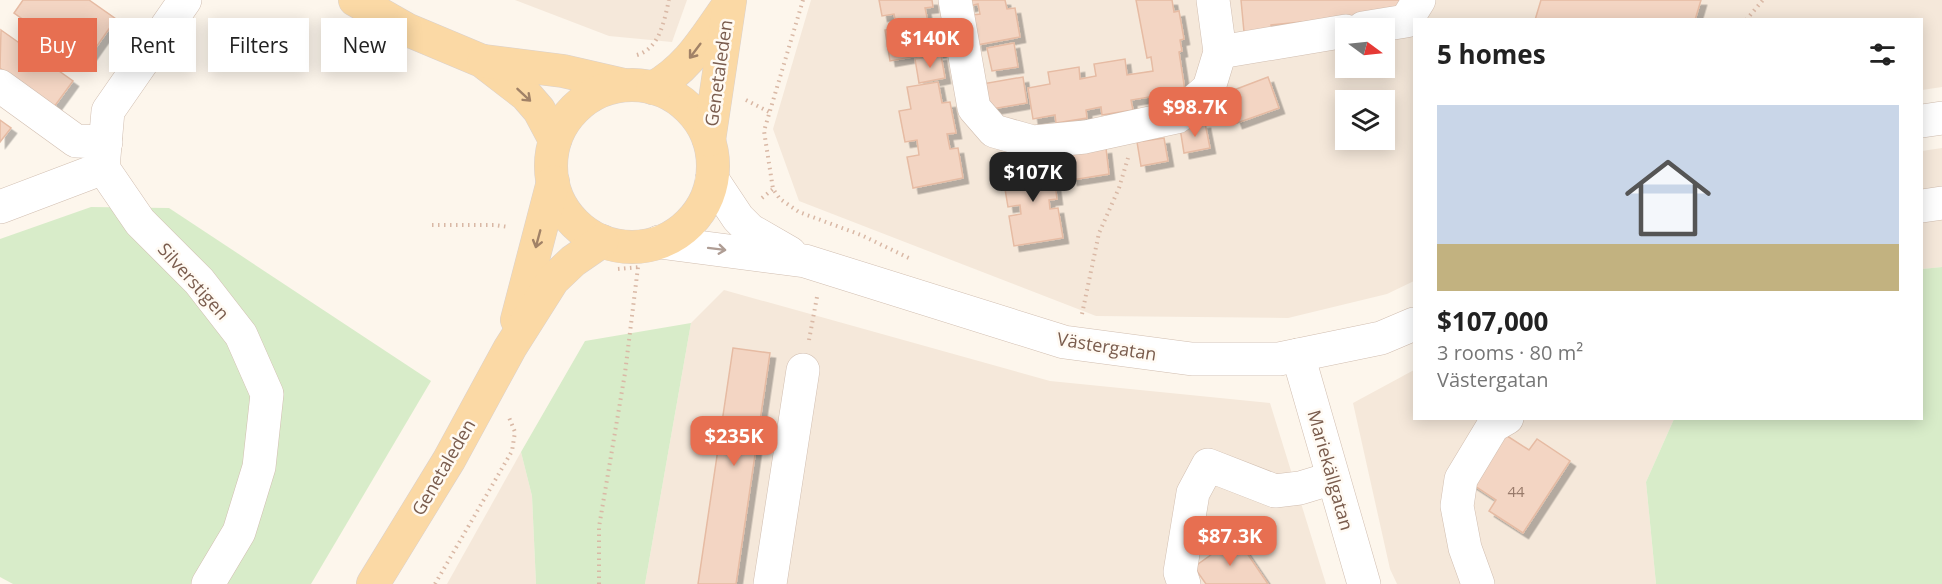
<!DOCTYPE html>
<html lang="en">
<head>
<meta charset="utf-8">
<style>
  body { margin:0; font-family:"Open Sans",sans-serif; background:#f6f6f6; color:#222; height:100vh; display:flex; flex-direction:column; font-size:22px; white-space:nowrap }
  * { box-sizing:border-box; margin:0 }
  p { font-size:20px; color:#767676 }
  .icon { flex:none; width:33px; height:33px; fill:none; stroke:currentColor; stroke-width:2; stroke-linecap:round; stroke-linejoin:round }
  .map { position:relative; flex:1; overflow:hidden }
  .drawer { position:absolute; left:1413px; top:18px; width:510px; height:402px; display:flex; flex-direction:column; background:#fff; border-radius:0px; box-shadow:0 3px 15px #0003 }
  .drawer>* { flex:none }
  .hud { position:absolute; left:18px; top:18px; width:570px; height:54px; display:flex; gap:12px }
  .needle { width:39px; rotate:105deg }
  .buttons { position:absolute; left:1335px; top:18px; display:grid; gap:12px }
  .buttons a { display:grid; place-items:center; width:60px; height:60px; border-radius:0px; background:#fff; box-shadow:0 3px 15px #0003; font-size:30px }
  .price { position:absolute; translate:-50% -51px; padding:0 14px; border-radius:12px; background:#e76f51; color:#fff; font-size:20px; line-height:39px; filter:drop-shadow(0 2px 3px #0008) }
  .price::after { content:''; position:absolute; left:50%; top:36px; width:18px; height:14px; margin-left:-9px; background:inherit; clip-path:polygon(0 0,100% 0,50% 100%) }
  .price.active { background:#222; color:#fff }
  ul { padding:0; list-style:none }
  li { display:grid; align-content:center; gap:12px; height:318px; padding:0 24px }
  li+li { border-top:2px solid #e0e0e0 }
  li span { display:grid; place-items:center; height:186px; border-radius:0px; color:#555 }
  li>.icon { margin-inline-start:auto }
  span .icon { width:108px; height:108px; fill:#fffc; stroke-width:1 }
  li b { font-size:26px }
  h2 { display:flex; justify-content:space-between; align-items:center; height:72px; padding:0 24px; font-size:26px }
  .chip { padding:0 21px; border-radius:0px; background:#fff; box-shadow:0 3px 15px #0003; font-size:21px; line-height:54px }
  .chip.active { background:#e76f51; color:#fff }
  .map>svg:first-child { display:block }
  .residential { fill:#f5e8da; fill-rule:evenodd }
  .green { fill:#d8ecc9 }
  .building { fill:#f3d5c3; stroke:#e6bba3; stroke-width:1.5; filter:url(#shadow) }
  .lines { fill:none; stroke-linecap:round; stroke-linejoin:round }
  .minor-casing { stroke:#d1beb0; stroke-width:34 }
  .major-casing { stroke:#dad1cd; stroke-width:34 }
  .path { stroke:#d9b8a5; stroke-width:4; stroke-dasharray:1.5 4.5; stroke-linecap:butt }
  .minor { stroke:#fff; stroke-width:33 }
  .major { stroke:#fbd9a5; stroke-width:33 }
  .oneway { stroke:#a18267 }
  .oneway2 { stroke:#af9d94 }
  .labels { text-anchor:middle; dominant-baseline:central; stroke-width:5; stroke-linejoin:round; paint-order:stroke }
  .number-label { font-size:15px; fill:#987a6a }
  .street-label { font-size:18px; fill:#7a5c4d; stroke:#fffaf3 }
</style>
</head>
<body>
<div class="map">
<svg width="1942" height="584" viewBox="0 0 1942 584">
  <defs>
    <filter id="shadow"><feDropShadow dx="5.5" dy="5.5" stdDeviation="0" flood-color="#0004"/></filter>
  </defs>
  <rect width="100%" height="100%" fill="#fdf6ec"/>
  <g class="residential">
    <polygon points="515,0 687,0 672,42 609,36"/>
    <path d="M811,0H1942V87L1922,90V20H1414V281L1387,294L1288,318L1096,316L799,201L773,129ZM1346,28H1384V68H1346ZM1346,100H1384V140H1346Z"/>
    <polygon points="1942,148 1942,267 1922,269 1922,151"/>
    <polygon points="724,290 1050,381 1270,403 1326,584 645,584 691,323"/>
    <polygon points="1414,370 1414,418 1674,419 1646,482 1656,584 1397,584 1390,569 1353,403"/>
    <polygon points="521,452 532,496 536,584 447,584"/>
  </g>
  <g class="green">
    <polygon points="91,207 169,208 431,381 311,584 13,584 0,577 0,239"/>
    <polygon points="1942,267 1942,584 1656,584 1646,482 1674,419 1922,418 1922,269"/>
    <polygon points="691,323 645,584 536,584 532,496 521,452 585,341"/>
  </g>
  <g class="building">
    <polygon points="23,0 89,0 116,19 85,63 14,13"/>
    <polygon points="879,0 932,0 933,7 925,8 928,22 936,21 941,52 890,61 885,30 897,28 894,14 882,16"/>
    <polygon points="969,0 1005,0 1007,9 1015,8 1020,37 977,45 972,15 980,14 978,4 970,6"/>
    <polygon points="1136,0 1172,0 1174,12 1179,11 1184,39 1180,40 1182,51 1179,52 1185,91 1131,100 1133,110 1102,115 1101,107 1086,110 1087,118 1056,123 1055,115 1033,119 1028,88 1050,84 1048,72 1079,67 1080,79 1096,76 1094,64 1125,59 1127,75 1153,71 1151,57 1147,58"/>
    <polygon points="1241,0 1404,0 1405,12 1271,25 1271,30 1244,32"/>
    <polygon points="1541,0 1701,0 1695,20 1535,20"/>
    <polygon points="1,30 73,81 54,107 0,68"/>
    <polygon points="1014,43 1018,67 992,71 987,48"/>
    <polygon points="941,55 945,78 919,83 915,59"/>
    <polygon points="1023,77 1027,103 986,110 982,84"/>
    <polygon points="1268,77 1279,108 1237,123 1226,93"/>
    <polygon points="938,82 942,103 950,102 956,133 947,134 950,149 958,148 963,178 913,188 907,157 919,155 917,140 905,142 899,111 911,109 907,87"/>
    <polygon points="0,120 11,128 0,142"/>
    <polygon points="1205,123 1210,148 1184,153 1180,128"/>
    <polygon points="1164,138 1168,161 1141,166 1137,142"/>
    <polygon points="1106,148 1109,174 1072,180 1068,153"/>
    <polygon points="1042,157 1044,170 1053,169 1057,199 1049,200 1050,209 1058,208 1063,238 1014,246 1009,216 1021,214 1020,205 1008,207 1003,177 1015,175 1013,161"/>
    <polygon points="733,348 770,353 736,584 698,584"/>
    <polygon points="1501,432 1529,450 1537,439 1570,461 1523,533 1489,511 1496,500 1469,482"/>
    <polygon points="1236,537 1268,584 1206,584 1194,567"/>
  </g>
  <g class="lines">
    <defs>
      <g id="minor">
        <polyline points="185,0 108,111 103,168 140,222 199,281 241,335 267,394 259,467 239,532 208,584"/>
        <polyline points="955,0 974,108 994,131 1033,142 1085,137 1177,117 1209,88 1220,52 1213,0"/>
        <polyline points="1363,28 1406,21 1419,0"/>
        <polyline points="1220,52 1346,31"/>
        <polyline points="0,86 76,141 106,142"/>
        <polyline points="1922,121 1942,118"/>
        <polyline points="712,179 738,218 750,230 790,253"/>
        <polyline points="1922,206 1942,203"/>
        <polyline points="0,207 103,168"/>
        <polyline points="659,242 805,261 1064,342 1192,359 1279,359 1381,338 1414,324"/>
        <polyline points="1298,355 1364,584"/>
        <polyline points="770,584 803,370"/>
        <polyline points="1184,584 1180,572 1193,493 1208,465 1275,491 1300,488 1333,478"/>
        <polyline points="1478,584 1465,548 1457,506 1461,479 1493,426 1507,418"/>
      </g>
      <g id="major">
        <polyline points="355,0 408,30 482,61 526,95 539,110 555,140"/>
        <polyline points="484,61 563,71 624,85"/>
        <circle cx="632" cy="166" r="81"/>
        <path d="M653,88C688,68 703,41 725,10"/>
        <polyline points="709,140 730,0"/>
        <polyline points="517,320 553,182"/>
        <polyline points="373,584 449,460 510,348 553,280 573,261 602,241"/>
      </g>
    </defs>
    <use href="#minor" class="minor-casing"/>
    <use href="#major" class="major-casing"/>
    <g class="path">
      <polyline points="803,0 764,131 773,189 780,199 799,212 861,235 911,259"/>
      <polyline points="1746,20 1763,0"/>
      <path d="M637,55C660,48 664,21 669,0"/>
      <polyline points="746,100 769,112"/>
      <polyline points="762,198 773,189"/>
      <polyline points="432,225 495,225 508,227"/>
      <polyline points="618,269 640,267"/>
      <polyline points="1082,314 1099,233 1119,188 1128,158"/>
      <polyline points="809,340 817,297"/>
      <polyline points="435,584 512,451 515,432 508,415"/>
      <polyline points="599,584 599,527 625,373 638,267"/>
    </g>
    <use href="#minor" class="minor"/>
    <use href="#major" class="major"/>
  </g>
  <defs><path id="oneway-shaft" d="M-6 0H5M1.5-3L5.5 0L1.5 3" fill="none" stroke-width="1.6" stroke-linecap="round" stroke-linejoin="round" transform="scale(1.5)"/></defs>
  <g class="oneway">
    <use href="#oneway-shaft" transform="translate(695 51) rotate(127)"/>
    <use href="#oneway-shaft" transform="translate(524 95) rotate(43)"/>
    <use href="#oneway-shaft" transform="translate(538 239) rotate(105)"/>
  </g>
  <use class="oneway2" href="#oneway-shaft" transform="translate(717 249) rotate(7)"/>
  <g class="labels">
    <g class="number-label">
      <text x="1516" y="491">44</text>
    </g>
    <g class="street-label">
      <text transform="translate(718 73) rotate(-82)">Genetaleden</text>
      <text transform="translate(194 281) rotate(48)">Silverstigen</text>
      <text transform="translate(1107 346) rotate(9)">Västergatan</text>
      <text transform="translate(443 467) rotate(-60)">Genetaleden</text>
      <text transform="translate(1331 470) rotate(74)">Mariekällgatan</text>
    </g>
  </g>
</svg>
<div class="buttons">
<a><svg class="needle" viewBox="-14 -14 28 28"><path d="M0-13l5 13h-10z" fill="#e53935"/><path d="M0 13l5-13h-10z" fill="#767676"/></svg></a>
<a><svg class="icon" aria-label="layers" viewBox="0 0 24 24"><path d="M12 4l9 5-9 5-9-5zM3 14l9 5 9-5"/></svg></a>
</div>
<b class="price" style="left:930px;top:69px">$140K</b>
<b class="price" style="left:1195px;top:138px">$98.7K</b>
<b class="price active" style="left:1033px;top:203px">$107K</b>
<b class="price" style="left:734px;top:467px">$235K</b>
<b class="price" style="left:1230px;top:567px">$87.3K</b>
<div class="hud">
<a class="chip active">Buy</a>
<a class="chip">Rent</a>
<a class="chip">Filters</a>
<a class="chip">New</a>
</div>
<section class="drawer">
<h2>5 homes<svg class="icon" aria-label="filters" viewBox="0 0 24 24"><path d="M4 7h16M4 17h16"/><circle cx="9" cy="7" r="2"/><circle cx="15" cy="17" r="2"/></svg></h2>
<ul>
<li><span style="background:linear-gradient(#c9d6e8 75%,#c2b280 0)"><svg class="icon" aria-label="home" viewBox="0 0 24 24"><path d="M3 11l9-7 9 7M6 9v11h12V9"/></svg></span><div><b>$107,000</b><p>3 rooms · 80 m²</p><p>Västergatan</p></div></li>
</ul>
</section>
</div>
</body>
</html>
